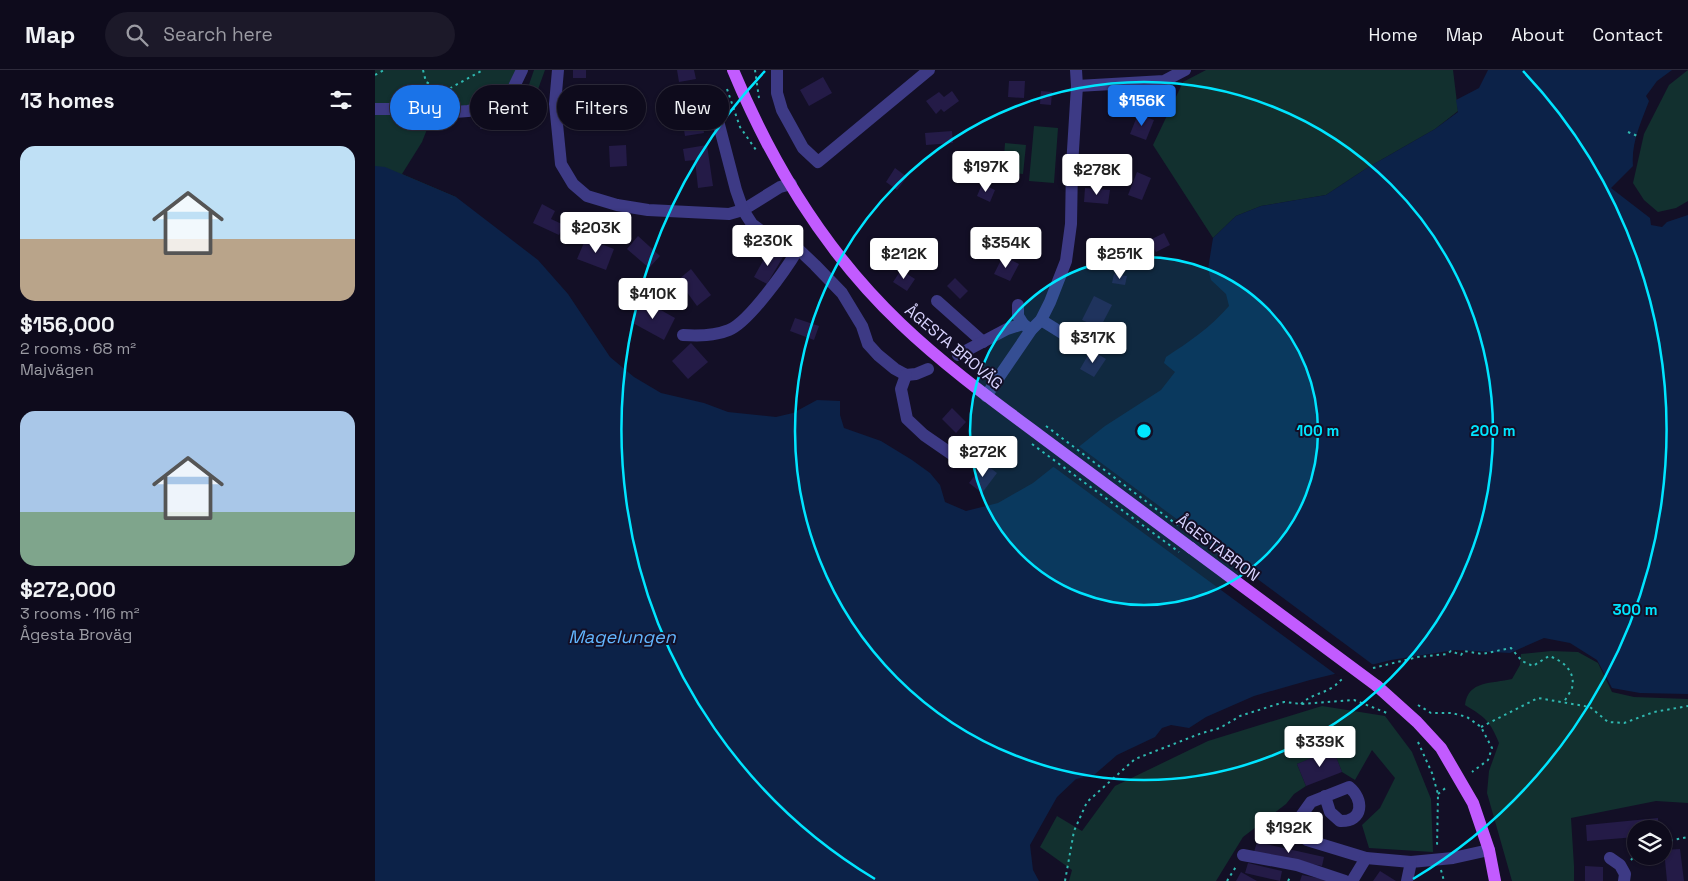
<!DOCTYPE html>
<html lang="en">
<head>
<meta charset="utf-8">
<style>
  body { margin:0; font-family:"Space Grotesk",sans-serif; background:#1c1929; color:#f1f3f6; height:100vh; display:flex; flex-direction:column; font-size:19px; white-space:nowrap }
  * { box-sizing:border-box; margin:0 }
  p { font-size:16px; color:#9b9ba3 }
  .icon { flex:none; width:28px; height:28px; fill:none; stroke:currentColor; stroke-width:2; stroke-linecap:round; stroke-linejoin:round }
  .map { position:relative; flex:1; overflow:hidden }
  .side { display:flex; flex-direction:column; background:#0e0b1c; width:375px }
  .side>* { flex:none }
  .banner { position:absolute; left:15px; top:15px; width:475px; height:45px; display:flex; gap:10px }
  .tools { position:absolute; left:1252px; top:750px; display:grid; gap:10px }
  .tools a { display:grid; place-items:center; width:45px; height:45px; border-radius:50%; background:#0e0b1c; box-shadow:0 1px 4px #0004,0 0 0 1px #2e2b3b; font-size:25px }
  .price { position:absolute; translate:-50% -42px; padding:0 11px; border-radius:5px; background:#fff; color:#222; font-size:16px; line-height:32px; filter:drop-shadow(0 1px 2px #0008) }
  .price::after { content:''; position:absolute; left:50%; top:30px; width:15px; height:11px; margin-left:-8px; background:inherit; clip-path:polygon(0 0,100% 0,50% 100%) }
  .price.current { background:#1a73e8; color:#fff }
  ul { padding:0; list-style:none }
  li { display:grid; align-content:center; gap:10px; height:265px; padding:0 20px }
  li span { display:grid; place-items:center; height:155px; border-radius:15px; color:#555 }
  li>.icon { margin-inline-start:auto }
  span .icon { width:90px; height:90px; fill:#fffc; stroke-width:1 }
  li b { font-size:21px }
  h2 { display:flex; justify-content:space-between; align-items:center; height:60px; padding:0 20px; font-size:21px }
  .pill { padding:0 18px; border-radius:22px; background:#0e0b1c; box-shadow:0 1px 4px #0004,0 0 0 1px #2e2b3b; font-size:18px; line-height:45px }
  .pill.current { background:#1a73e8; color:#fff }
  header { display:flex; align-items:center; gap:30px; box-sizing:border-box; height:70px; padding:0 25px; background:#0e0b1c; border-bottom:1px solid #2e2b3b }
  header strong { font-size:24px }
  nav { display:flex; gap:28px; margin-inline-start:auto; font-size:18px }
  .search { width:350px; height:45px; background:#1c1929; display:flex; align-items:center; gap:12px; box-sizing:border-box; padding:0 18px; border-radius:28px; color:#9b9ba3; font-size:19px }
  main { display:flex; flex:1; min-height:0 }
  .map>svg:first-child { display:block }
  .green { fill:#12302f }
  .water { fill:#0c2248 }
  .pier { fill:#130f26 }
  .building { fill:#241b47 }
  .lines { fill:none; stroke-linecap:round; stroke-linejoin:round }
  .path { stroke:#2fb8b0; stroke-width:2; stroke-dasharray:2.5 4; stroke-linecap:butt }
  .minor { stroke:#3d3a85; stroke-width:12 }
  .major { stroke:#c25bff; stroke-width:12 }
  .path-bridge { stroke:#2fb8b0; stroke-width:2; stroke-dasharray:2.5 4; stroke-linecap:butt }
  .major-bridge { stroke:#c25bff; stroke-width:12 }
  .ring { fill:none; stroke:#00e5ff; stroke-width:2.5 }
  .labels { text-anchor:middle; dominant-baseline:central; stroke-width:4; stroke-linejoin:round; paint-order:stroke }
  .street-label { font-size:16px; fill:#d9d4ff; stroke:#130f26 }
  .water-label { font-size:18px; font-style:italic; fill:#62b6ff; stroke:#130f26 }
  .centre { fill:#00e5ff; stroke:#130f26; stroke-width:2.5 }
  .ring-label { font-size:15px; text-anchor:middle; font-weight:bold; fill:#00e5ff; stroke:#130f26; stroke-width:4; stroke-linejoin:round; paint-order:stroke }
</style>
</head>
<body>
<header>
<strong>Map</strong>
<div class="search"><svg class="icon" aria-label="search" viewBox="0 0 24 24"><circle cx="10" cy="10" r="6"/><path d="M15 15l6 6"/></svg>Search here</div>
<nav><a>Home</a><a>Map</a><a>About</a><a>Contact</a></nav>
</header>
<main>
<section class="side">
<h2>13 homes<svg class="icon" aria-label="filters" viewBox="0 0 24 24"><path d="M4 7h16M4 17h16"/><circle cx="9" cy="7" r="2"/><circle cx="15" cy="17" r="2"/></svg></h2>
<ul>
<li><span style="background:linear-gradient(#bfe0f5 60%,#b9a48a 0)"><svg class="icon" aria-label="home" viewBox="0 0 24 24"><path d="M3 11l9-7 9 7M6 9v11h12V9"/></svg></span><div><b>$156,000</b><p>2 rooms · 68 m²</p><p>Majvägen</p></div></li>
<li><span style="background:linear-gradient(#a9c7e8 65%,#7fa58c 0)"><svg class="icon" aria-label="home" viewBox="0 0 24 24"><path d="M3 11l9-7 9 7M6 9v11h12V9"/></svg></span><div><b>$272,000</b><p>3 rooms · 116 m²</p><p>Ågesta Broväg</p></div></li>
</ul>
</section>
<div class="map">
<svg width="1313" height="811" viewBox="0 0 1313 811">
  <rect width="100%" height="100%" fill="#130f26"/>
  <g class="green">
    <polygon points="0,0 147,0 125,35 58,44 47,72 27,104 81,127 0,169"/>
    <polygon points="159,0 170,0 162,22 145,41"/>
    <polygon points="831,0 1078,0 1083,41 1060,59 992,98 951,125 886,136 861,146 838,168 778,75 808,12"/>
    <polygon points="1313,0 1313,131 1301,138 1283,142 1269,130 1258,113 1269,64 1294,15"/>
    <polygon points="659,56 683,58 679,113 654,111"/>
    <polygon points="630,73 651,75 648,104 628,102"/>
    <path d="M1176,581L1203,582L1223,593L1237,622L1259,627L1313,629V733L1281,731L1196,748L1199,796V811H1137L1112,723L1114,701L1124,673C1115,651 1110,647 1090,635C1093,610 1117,614 1137,609L1145,595L1146,584Z"/>
    <polygon points="947,636 1010,646 1037,682 1056,729 1058,782 994,778 987,755 1005,738 1020,708 997,680 980,710 967,702 958,680 922,694 931,716 919,724 911,734 868,767 841,811 694,811 697,800 665,777 682,746 707,761 740,716 833,671"/>
  </g>
  <path class="water" d="M1113,0H1297L1282,11L1271,26L1274,31C1266,52 1256,73 1258,96L1236,118L1275,148L1276,155L1287,157L1292,152L1313,145V624L1265,623L1237,618L1222,590L1195,573L1169,568L1135,583L1080,580L1016,590L935,610L879,626L831,647L814,658L796,655L787,658L780,667L742,685L719,705L701,709L682,727L655,775L658,800L664,811H0V96L10,97L81,127L163,190L193,224L235,287L259,307L286,323L329,333L353,342L401,347L418,343L442,330L465,331V345L469,358L506,371L537,390L555,403L565,415L570,432L591,441L623,433L658,413L730,356L786,320L800,302L789,293L791,287C814,272 836,257 854,236L851,224L836,210L833,199L838,168L861,146L886,136L951,125L992,98L1060,59L1083,42L1081,30L1104,18Z"/>
  <polygon class="pier" points="702,375 1001,597 963,606 676,395"/>
  <g class="building">
    <rect x="198" y="0" width="13" height="8"/>
    <polygon points="302,0 319,0 321,9 304,12"/>
    <polygon points="448,7 457,23 434,36 425,20"/>
    <polygon points="634,11 650,11 649,28 633,27"/>
    <polygon points="577,21 584,31 569,42 566,39 561,44 551,31 564,22 569,27"/>
    <polygon points="666,21 677,22 676,35 665,34"/>
    <polygon points="215,25 235,25 235,49 216,49"/>
    <polygon points="324,31 326,40 310,42 308,33"/>
    <polygon points="327,44 329,63 310,66 307,47"/>
    <polygon points="763,44 779,50 771,70 755,64"/>
    <rect x="105" y="53" width="8" height="6"/>
    <polygon points="577,61 578,73 551,75 550,63"/>
    <polygon points="251,75 252,96 235,97 234,76"/>
    <polygon points="332,75 338,116 323,118 320,90 310,91 308,79"/>
    <polygon points="520,98 532,107 522,120 511,112"/>
    <polygon points="762,102 776,108 767,130 753,125"/>
    <polygon points="607,114 620,120 615,132 602,126"/>
    <polygon points="710,118 735,120 733,134 709,132"/>
    <polygon points="167,134 180,141 176,149 189,155 184,165 158,153"/>
    <polygon points="789,163 795,175 781,182 775,170"/>
    <polygon points="263,166 285,186 274,198 252,179"/>
    <polygon points="211,168 239,179 231,200 202,189"/>
    <polygon points="394,180 408,187 392,214 379,207"/>
    <polygon points="628,186 644,194 635,211 619,204"/>
    <polygon points="316,199 336,225 322,236 303,210"/>
    <polygon points="526,200 540,209 532,221 518,212"/>
    <polygon points="739,204 752,206 750,215 737,213"/>
    <polygon points="580,208 593,221 585,229 572,216"/>
    <polygon points="719,226 737,235 725,258 707,250"/>
    <polygon points="268,230 300,248 289,270 256,252"/>
    <polygon points="420,248 444,256 439,270 415,261"/>
    <polygon points="704,253 717,260 709,273 697,266"/>
    <polygon points="316,273 333,292 313,309 297,291"/>
    <polygon points="716,280 731,289 719,307 705,299"/>
    <polygon points="577,338 591,352 581,363 567,349"/>
    <polygon points="609,393 622,403 607,423 594,413"/>
    <polygon points="958,679 967,702 931,716 922,694"/>
    <polygon points="1283,748 1283,759 1261,759 1261,767 1212,771 1211,755"/>
    <polygon points="882,772 949,787 947,796 879,782"/>
    <polygon points="1305,779 1309,811 1292,811 1289,780"/>
    <polygon points="873,793 907,801 905,811 870,803"/>
    <polygon points="1210,796 1228,797 1228,811 1210,811"/>
    <polygon points="1005,801 1021,811 998,811"/>
    <polygon points="866,802 882,811 861,811"/>
    <polygon points="927,805 953,810 953,811 925,811"/>
  </g>
  <g class="lines">
    <g class="path">
      <polyline points="48,0 51,12 70,21 108,0"/>
      <polyline points="380,0 384,28"/>
      <polyline points="0,5 9,0"/>
      <polyline points="352,19 365,57 381,80"/>
      <polyline points="145,32 167,33"/>
      <polyline points="1253,62 1265,67"/>
      <path d="M998,598L1043,587L1072,584L1076,581L1086,585L1089,581L1107,584L1136,578L1147,591L1158,596L1174,586C1188,591 1201,601 1197,618C1195,623 1191,628 1189,632"/>
      <path d="M926,634C935,625 947,624 958,617C963,614 964,610 970,608"/>
      <polyline points="1043,635 1056,643 1077,643 1092,647 1106,657 1117,678 1113,690 1097,702"/>
      <polyline points="1106,657 1163,628 1215,637 1233,652 1249,653 1279,642 1313,636"/>
      <polyline points="1043,672 1057,703 1063,724 1062,778"/>
      <polyline points="1063,724 1073,716"/>
      <polyline points="1289,772 1313,767"/>
      <polyline points="1256,790 1261,784"/>
      <polyline points="1066,800 1069,811"/>
      <polyline points="690,811 699,761 712,732 760,689 827,663 845,658 865,646 909,632 926,634 979,630 1012,643"/>
      <polyline points="852,811 862,795"/>
      <polyline points="913,811 916,806"/>
    </g>
    <g class="minor">
      <polyline points="183,0 180,34 186,94 198,114 212,126 242,135 273,140 354,144 368,140 405,117 416,114"/>
      <polyline points="402,0 402,23 407,40 428,78 443,92 554,0"/>
      <polyline points="702,16 789,11 810,0"/>
      <polyline points="336,37 342,47 361,120 368,140 377,154 389,163 420,176 440,195 467,223 487,256 493,274 503,285 520,299 531,305 541,304 553,299"/>
      <polyline points="0,39 19,39 53,44 93,41 125,35 136,23 147,0"/>
      <polyline points="562,231 608,272"/>
      <polyline points="643,235 643,246 648,254"/>
      <polyline points="666,250 708,276"/>
      <path d="M308,265C324,266 339,266 354,260C374,252 412,198 423,179"/>
      <polyline points="583,285 632,259 648,254 656,260"/>
      <polyline points="531,305 526,319 532,349 549,365 578,385"/>
      <polyline points="611,326 656,260 666,250 675,232 691,191 696,154 697,96 702,16 701,0"/>
      <polyline points="905,753 932,770 991,788 1036,792 1078,788 1114,780"/>
      <path d="M916,760L936,732L974,717C989,729 989,752 965,751L955,742L950,726"/>
      <polyline points="868,785 922,795 970,811"/>
      <polyline points="1235,788 1245,795 1250,804 1249,811"/>
      <polyline points="977,811 991,788"/>
      <polyline points="1032,811 1036,792"/>
    </g>
    <g class="major">
      <path d="M358,0C397,94 452,184 526,254C569,295 617,330 664,365C715,403 766,441 816,478"/>
      <polyline points="1002,616 1042,652 1066,678 1098,733 1114,780 1120,811"/>
    </g>
    <g class="path-bridge">
      <polyline points="671,356 817,466"/>
      <polyline points="657,374 804,482"/>
    </g>
    <polyline class="major-bridge" points="816,478 1002,616"/>
  </g>
  <circle cx="769" cy="361" r="174" fill="#00e5ff" fill-opacity=".12"/>
  <g class="ring">
    <circle cx="769" cy="361" r="174"/>
    <circle cx="769" cy="361" r="349"/>
    <path d="M500 809A523 523 0 0 1 390 1M1148 1A523 523 0 0 1 1038 809"/>
  </g>
  <g class="labels">
    <g class="street-label">
      <text transform="translate(579 277) rotate(40)">ÅGESTA BROVÄG</text>
      <text transform="translate(843 478) rotate(37)">ÅGESTABRON</text>
    </g>
    <g class="water-label">
      <text x="247" y="566">Magelungen</text>
    </g>
  </g>
  <circle cx="769" cy="361" r="8" class="centre"/>
  <g class="ring-label">
    <text x="943" y="366">100 m</text>
    <text x="1118" y="366">200 m</text>
    <text x="1260" y="545">300 m</text>
  </g>
</svg>
<div class="tools">
<a><svg class="icon" aria-label="layers" viewBox="0 0 24 24"><path d="M12 4l9 5-9 5-9-5zM3 14l9 5 9-5"/></svg></a>
</div>
<b class="price current" style="left:767px;top:57px">$156K</b>
<b class="price" style="left:611px;top:123px">$197K</b>
<b class="price" style="left:722px;top:126px">$278K</b>
<b class="price" style="left:221px;top:184px">$203K</b>
<b class="price" style="left:393px;top:197px">$230K</b>
<b class="price" style="left:631px;top:199px">$354K</b>
<b class="price" style="left:529px;top:210px">$212K</b>
<b class="price" style="left:745px;top:210px">$251K</b>
<b class="price" style="left:278px;top:250px">$410K</b>
<b class="price" style="left:718px;top:294px">$317K</b>
<b class="price" style="left:608px;top:408px">$272K</b>
<b class="price" style="left:945px;top:698px">$339K</b>
<b class="price" style="left:914px;top:784px">$192K</b>
<div class="banner">
<a class="pill current">Buy</a>
<a class="pill">Rent</a>
<a class="pill">Filters</a>
<a class="pill">New</a>
</div>
</div>
</main>
</body>
</html>
